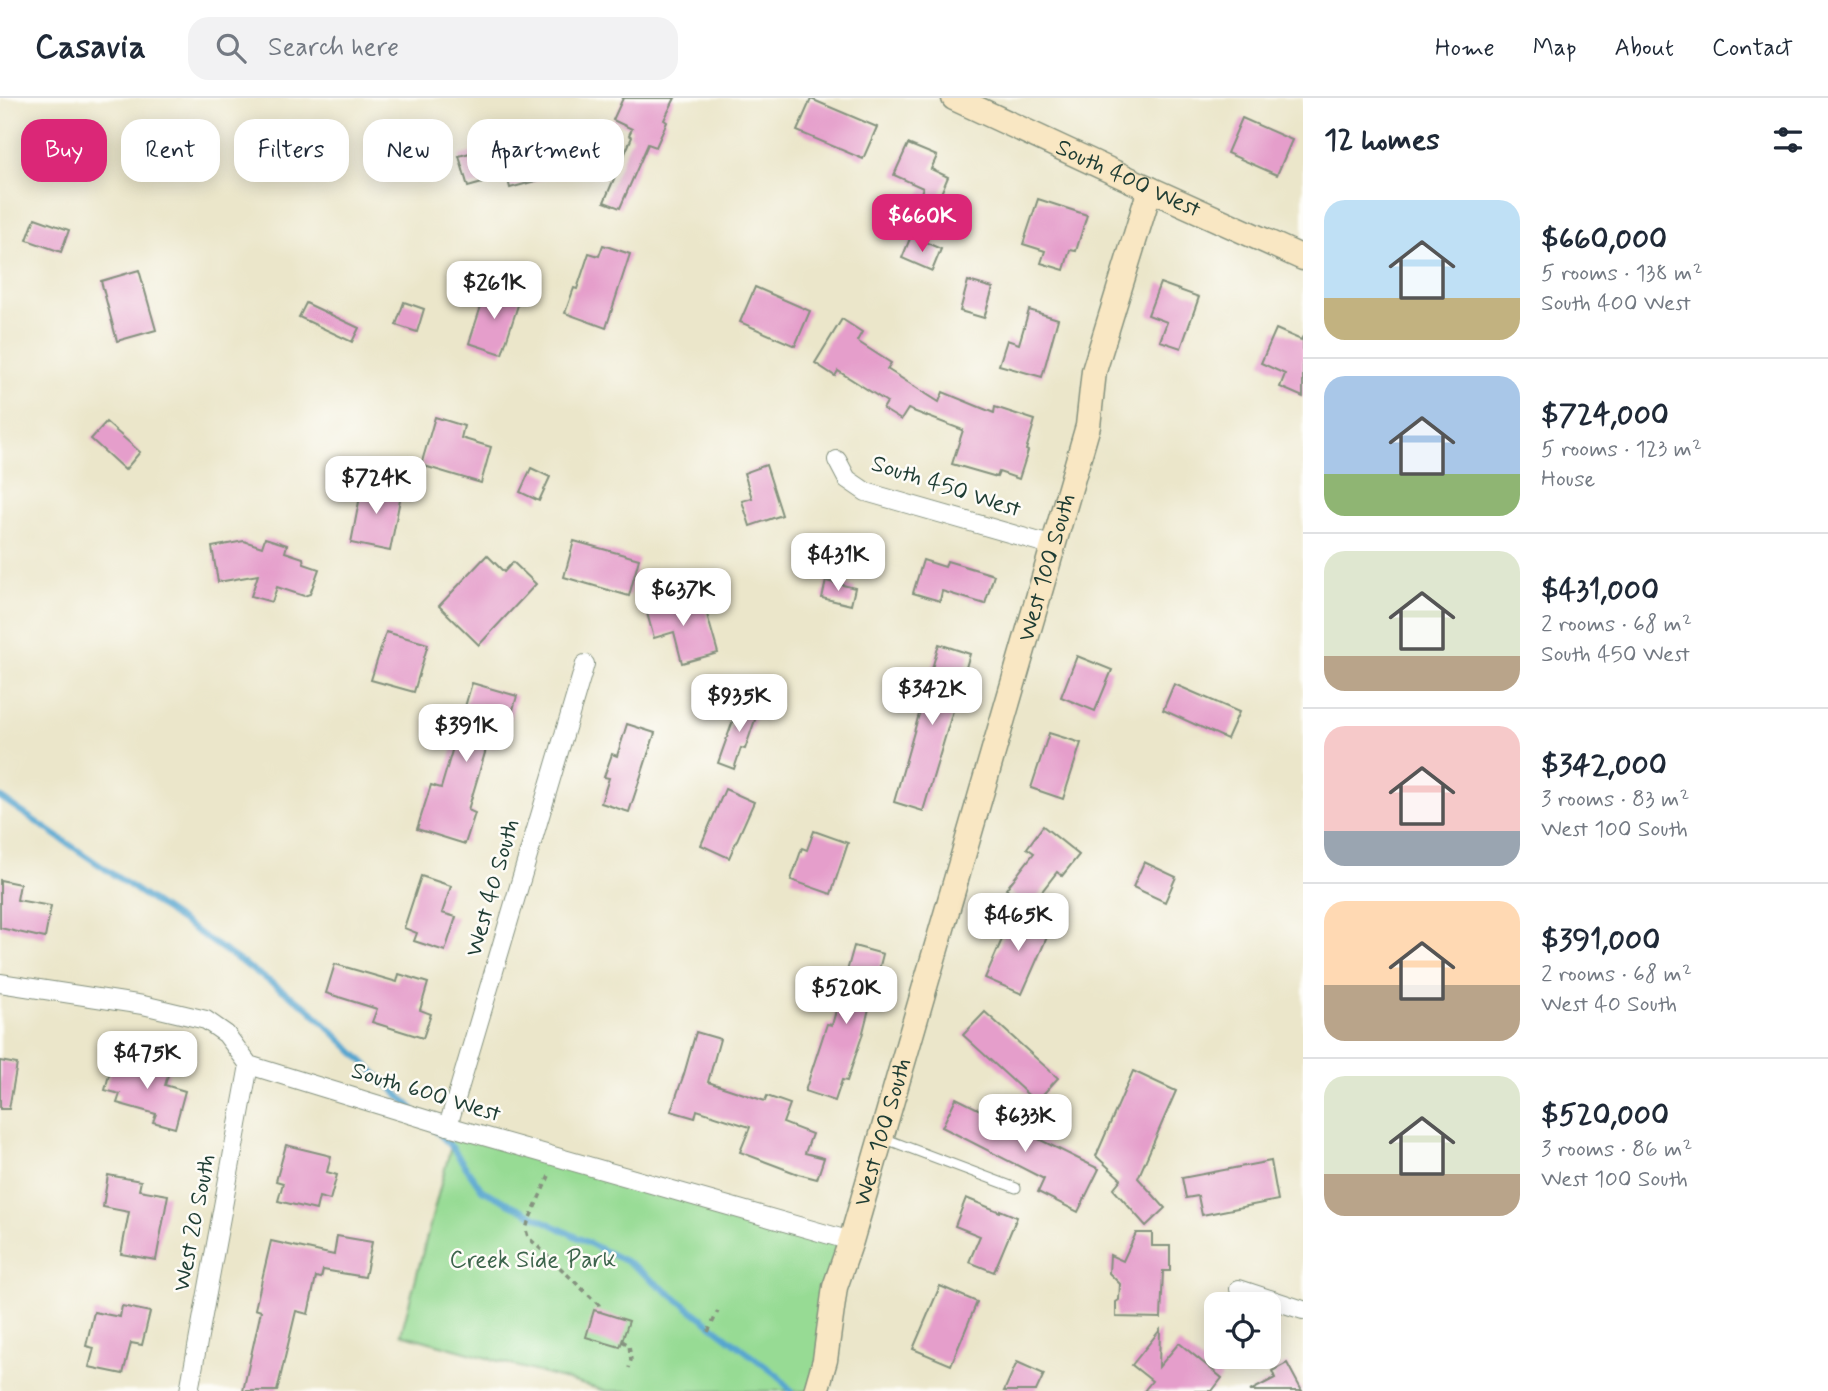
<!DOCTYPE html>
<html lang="en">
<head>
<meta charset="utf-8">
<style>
  body { margin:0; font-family:Mynerve,sans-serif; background:#f2f2f3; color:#1f2937; height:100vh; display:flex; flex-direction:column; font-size:26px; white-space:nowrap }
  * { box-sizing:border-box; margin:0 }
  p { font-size:23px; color:#747a83 }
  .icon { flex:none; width:38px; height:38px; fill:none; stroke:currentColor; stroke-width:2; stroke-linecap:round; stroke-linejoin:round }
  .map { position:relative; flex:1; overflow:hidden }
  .sheet { display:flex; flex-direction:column; background:#fff; width:525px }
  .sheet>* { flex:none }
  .hud { position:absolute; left:21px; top:21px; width:665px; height:63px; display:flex; gap:14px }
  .tools { position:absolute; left:1204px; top:1194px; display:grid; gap:14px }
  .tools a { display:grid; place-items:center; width:77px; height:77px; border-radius:14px; background:#fff; box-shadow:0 4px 18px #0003; font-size:35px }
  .price { position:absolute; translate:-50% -60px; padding:0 16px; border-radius:14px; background:#fff; color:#222; font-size:23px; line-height:46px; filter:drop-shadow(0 2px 4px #0008) }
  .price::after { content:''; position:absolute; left:50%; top:42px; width:21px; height:16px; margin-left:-10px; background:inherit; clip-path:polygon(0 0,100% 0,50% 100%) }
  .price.active { background:#db2777; color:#fff }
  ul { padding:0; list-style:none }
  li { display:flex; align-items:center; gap:21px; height:175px; padding:0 21px }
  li+li { border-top:2px solid #e0e1e3 }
  li span { display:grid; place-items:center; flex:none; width:196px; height:140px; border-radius:21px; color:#555 }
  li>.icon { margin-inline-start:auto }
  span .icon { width:84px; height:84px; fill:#fffc; stroke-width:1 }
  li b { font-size:30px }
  h2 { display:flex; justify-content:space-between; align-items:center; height:84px; padding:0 21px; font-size:30px }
  .chip { padding:0 24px; border-radius:21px; background:#fff; box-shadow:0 4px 18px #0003; font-size:24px; line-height:63px }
  .chip.active { background:#db2777; color:#fff }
  header { display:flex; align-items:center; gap:42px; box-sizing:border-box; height:98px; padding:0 35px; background:#fff; border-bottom:2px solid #e0e1e3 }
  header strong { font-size:33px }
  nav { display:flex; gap:38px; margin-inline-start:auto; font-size:24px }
  .search { width:490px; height:63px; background:#f2f2f3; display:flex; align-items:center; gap:18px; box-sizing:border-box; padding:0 24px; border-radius:21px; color:#747a83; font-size:26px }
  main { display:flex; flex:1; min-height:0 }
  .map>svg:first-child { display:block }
  .park { fill:#97db94; stroke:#5b8c64; stroke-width:2 }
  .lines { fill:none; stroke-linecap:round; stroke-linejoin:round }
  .stream { stroke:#55a5cf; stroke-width:6 }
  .building { fill:#e59ecb }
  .lane-casing { stroke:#85927f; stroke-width:11 }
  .street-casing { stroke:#85927f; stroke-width:20 }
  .secondary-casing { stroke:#85927f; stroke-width:27 }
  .path { stroke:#85927f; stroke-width:3.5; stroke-dasharray:5 5; stroke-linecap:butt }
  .lane { stroke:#fff; stroke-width:9 }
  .street { stroke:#fff; stroke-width:18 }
  .secondary { stroke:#f9e7c3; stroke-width:24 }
  .labels { text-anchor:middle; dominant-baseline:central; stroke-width:5; stroke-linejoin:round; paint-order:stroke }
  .street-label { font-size:24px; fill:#1f3d34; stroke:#fdfcf7 }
  .park-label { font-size:24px; fill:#3d644c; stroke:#fdfcf7 }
</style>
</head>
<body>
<header>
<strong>Casavia</strong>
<div class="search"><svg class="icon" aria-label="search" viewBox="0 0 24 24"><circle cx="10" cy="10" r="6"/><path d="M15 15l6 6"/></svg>Search here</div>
<nav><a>Home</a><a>Map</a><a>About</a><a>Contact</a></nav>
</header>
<main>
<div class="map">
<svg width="1303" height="1293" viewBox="0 0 1303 1293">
  <rect width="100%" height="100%" fill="#fdfcf7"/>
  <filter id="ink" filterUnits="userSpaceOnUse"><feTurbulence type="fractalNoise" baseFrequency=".0143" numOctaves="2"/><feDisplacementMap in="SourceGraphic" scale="14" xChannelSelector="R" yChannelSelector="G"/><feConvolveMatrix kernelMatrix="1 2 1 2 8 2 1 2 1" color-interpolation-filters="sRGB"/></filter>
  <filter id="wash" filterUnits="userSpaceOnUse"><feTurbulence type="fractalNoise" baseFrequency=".00686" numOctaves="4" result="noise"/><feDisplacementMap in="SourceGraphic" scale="28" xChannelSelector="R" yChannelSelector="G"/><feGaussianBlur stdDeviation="1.57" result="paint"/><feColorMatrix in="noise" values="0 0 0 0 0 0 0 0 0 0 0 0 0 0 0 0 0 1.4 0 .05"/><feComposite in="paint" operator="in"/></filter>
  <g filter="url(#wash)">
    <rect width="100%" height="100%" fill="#ebe6ca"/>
    <polygon class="park" points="448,1028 851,1143 816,1293 606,1293 401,1236 451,1048"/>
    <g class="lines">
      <g class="stream">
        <polyline points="0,699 307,909 413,1011"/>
        <polyline points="431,1028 451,1048 482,1092 631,1166 777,1277 791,1293"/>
      </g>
    </g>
    <g id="blocks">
      <g class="building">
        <polygon points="623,0 675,0 664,22 667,24 656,49 648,46 620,110 604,104 632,39 629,37 632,31 613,22"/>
        <polygon points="811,1 877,29 863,61 797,33"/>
        <polygon points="1242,20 1292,42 1277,77 1227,55"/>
        <polygon points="547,42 557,77 510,90 507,78 468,89 459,58 498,47 500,55"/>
        <polygon points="908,46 937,58 931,71 948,79 934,112 917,104 923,90 894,77"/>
        <polygon points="1038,101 1087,117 1076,153 1070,152 1064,172 1041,165 1045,153 1023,146"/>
        <polygon points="35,120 69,132 61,154 27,142"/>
        <polygon points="911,138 941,151 932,173 902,160"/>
        <polygon points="603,147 630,156 606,230 565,215 574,190 577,191 589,155 599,158"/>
        <polygon points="139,172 156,232 117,243 101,183"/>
        <polygon points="968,183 993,190 984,220 960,213"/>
        <polygon points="1160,185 1199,199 1181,250 1160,243 1167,224 1148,217"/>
        <polygon points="755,189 810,213 795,248 740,224"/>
        <polygon points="487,190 520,201 502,256 469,245"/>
        <polygon points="404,204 424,211 417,234 396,227"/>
        <polygon points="306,205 359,230 352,244 299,219"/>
        <polygon points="1029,212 1058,221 1042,279 999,267 1007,242 1019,246"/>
        <polygon points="842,221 862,234 857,243 891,265 887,271 939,304 943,294 994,315 995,309 1035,322 1026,352 1028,353 1019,381 999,374 997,379 952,366 963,332 908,311 901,322 883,311 887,304 838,273 835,278 815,265"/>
        <polygon points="1276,231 1301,242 1303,238 1303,299 1280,289 1285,276 1261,265"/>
        <polygon points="435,319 464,328 461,340 491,349 481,385 421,367"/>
        <polygon points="106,324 140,354 125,372 91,341"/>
        <polygon points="766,367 782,417 750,428 742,403 752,400 744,375"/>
        <polygon points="531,370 550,379 539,403 520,394"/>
        <polygon points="363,383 402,391 390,453 351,445"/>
        <polygon points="265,440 287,447 285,454 303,460 304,466 319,471 310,496 304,498 277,489 272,504 251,498 258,477 218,484 212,449 244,443 262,449"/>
        <polygon points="574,443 639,461 629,498 564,479"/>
        <polygon points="487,457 504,474 513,464 536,486 479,547 439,508"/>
        <polygon points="923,462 945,469 947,463 994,477 985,506 942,493 940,503 913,495"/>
        <polygon points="826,483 855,490 851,507 822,500"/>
        <polygon points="678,499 682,513 704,506 718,555 682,565 674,534 654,540 645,508"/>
        <polygon points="386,534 428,546 414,594 371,582"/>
        <polygon points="939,546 970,556 923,713 894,704"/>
        <polygon points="1077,558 1112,572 1095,613 1061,599"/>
        <polygon points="472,585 517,598 510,622 502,619 494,650 487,648 468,712 475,715 465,746 417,731 431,687 441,690"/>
        <polygon points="1174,586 1239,614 1227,641 1163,612"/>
        <polygon points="740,603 759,610 745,651 741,650 734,671 718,665"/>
        <polygon points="627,626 655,635 629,714 601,705 609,680 604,679 612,656 617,658"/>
        <polygon points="1049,635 1081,645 1063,701 1031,690"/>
        <polygon points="725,691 754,704 729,760 701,747"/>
        <polygon points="1043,728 1079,757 1062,778 1057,774 1029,810 1006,791 1034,755 1027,750"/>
        <polygon points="814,733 848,745 831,796 791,782 802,750 807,752"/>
        <polygon points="1144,764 1176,779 1165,804 1133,789"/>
        <polygon points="421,778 451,788 442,815 456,819 445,853 414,843 417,835 404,830"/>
        <polygon points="0,782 20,786 17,802 51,808 45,840 0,830"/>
        <polygon points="1014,814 1051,830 1022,896 985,880"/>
        <polygon points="854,848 883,856 862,938 847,983 842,982 835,1003 805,993 827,926 832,927"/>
        <polygon points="335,866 397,884 399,876 428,885 420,912 431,916 423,940 372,924 377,911 326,895"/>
        <polygon points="985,914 1058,980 1036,1004 963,937"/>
        <polygon points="696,934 720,941 708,984 765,1003 767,998 790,1006 783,1025 812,1036 805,1055 824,1060 817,1081 798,1076 740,1054 750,1029 697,1012 695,1020 671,1013 684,976"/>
        <polygon points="129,960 152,966 151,969 169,974 165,987 185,993 175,1030 153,1024 156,1016 117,1005 120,996 105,992 111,969 125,973"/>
        <polygon points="0,963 17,966 9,1011 0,1011"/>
        <polygon points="1133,973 1176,993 1138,1080 1165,1110 1146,1128 1113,1091 1121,1081 1096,1058"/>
        <polygon points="956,1000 1099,1071 1078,1114 1038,1094 1044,1081 942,1029"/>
        <polygon points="286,1047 331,1058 327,1074 337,1077 330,1102 319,1099 316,1112 278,1103 283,1085 276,1083"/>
        <polygon points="1271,1063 1278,1102 1202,1117 1198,1098 1186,1100 1182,1080"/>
        <polygon points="108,1077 141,1083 139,1092 168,1097 156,1162 121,1156 129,1114 103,1109"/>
        <polygon points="966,1100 1000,1114 1000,1112 1017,1119 994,1174 969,1164 980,1138 955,1128"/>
        <polygon points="1136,1135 1152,1135 1152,1148 1170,1148 1170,1173 1163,1173 1161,1220 1116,1219 1116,1204 1119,1202 1120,1186 1109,1175 1110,1157 1123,1163"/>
        <polygon points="337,1138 372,1144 365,1179 323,1172 321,1180 316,1179 308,1216 296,1213 277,1293 243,1293 261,1213 255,1211 271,1143 334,1157"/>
        <polygon points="940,1188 977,1204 951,1267 913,1251"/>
        <polygon points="122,1208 150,1214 142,1247 131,1245 123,1276 89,1269 94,1250 86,1248 94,1214 120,1219"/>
        <polygon points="594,1212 629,1223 620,1249 586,1239"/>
        <polygon points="1160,1232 1159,1269 1179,1245 1222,1280 1212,1293 1144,1293 1152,1283 1132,1267"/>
        <polygon points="1017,1264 1044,1276 1036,1293 1004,1293"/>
        <polygon points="1287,1265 1302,1293 1250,1293 1275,1280 1272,1273"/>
      </g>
    </g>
  </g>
  <g filter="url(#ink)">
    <use href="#blocks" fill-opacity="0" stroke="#85927f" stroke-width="2"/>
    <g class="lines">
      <defs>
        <polyline id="lane" points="883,1040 1016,1090"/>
        <g id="street">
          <polyline points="837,362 847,381 866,394 1054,448"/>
          <polyline points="0,885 143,907 206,922 226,936 249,967 448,1028 851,1143"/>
          <polyline points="448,1028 585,566"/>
          <polyline points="1239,1191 1303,1212"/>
          <polyline points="189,1293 249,967"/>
        </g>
        <g id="secondary">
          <path id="s1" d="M954,0L1150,91L1303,160"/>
          <path id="s2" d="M816,1293L825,1262L835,1189L851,1143L1088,328L1094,273L1150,91"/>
        </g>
      </defs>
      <use href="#lane" class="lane-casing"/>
      <use href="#street" class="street-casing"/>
      <use href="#secondary" class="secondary-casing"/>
      <g class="path">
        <polyline points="549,1078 528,1124 526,1132 528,1139 599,1207 600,1214"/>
        <polyline points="708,1234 718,1213"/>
        <polyline points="622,1243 629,1247 631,1262 629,1270"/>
      </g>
      <use href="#lane" class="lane"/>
      <use href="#street" class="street"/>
      <use href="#secondary" class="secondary"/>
    </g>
  </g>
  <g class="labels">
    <g class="street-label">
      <text stroke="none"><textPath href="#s1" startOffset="192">South 400 West</textPath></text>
      <text transform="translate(946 389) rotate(18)">South 450 West</text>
      <text stroke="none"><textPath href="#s2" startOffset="856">West 100 South</textPath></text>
      <text transform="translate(493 790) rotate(-74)">West 40 South</text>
      <text transform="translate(426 995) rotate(17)">South 600 West</text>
      <text stroke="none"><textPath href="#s2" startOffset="268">West 100 South</textPath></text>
      <text transform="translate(195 1125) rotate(-79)">West 20 South</text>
    </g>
    <g class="park-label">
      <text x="533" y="1162">Creek Side Park</text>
    </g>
  </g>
</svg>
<div class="tools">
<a><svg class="icon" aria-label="locate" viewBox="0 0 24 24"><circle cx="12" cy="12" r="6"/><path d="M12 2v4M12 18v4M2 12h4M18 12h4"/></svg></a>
</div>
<b class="price active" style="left:922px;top:156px">$660K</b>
<b class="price" style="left:494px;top:223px">$261K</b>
<b class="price" style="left:376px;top:418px">$724K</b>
<b class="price" style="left:838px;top:495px">$431K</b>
<b class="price" style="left:683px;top:530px">$637K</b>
<b class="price" style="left:932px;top:629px">$342K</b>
<b class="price" style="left:739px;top:636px">$935K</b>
<b class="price" style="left:466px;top:666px">$391K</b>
<b class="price" style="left:1018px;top:855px">$465K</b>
<b class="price" style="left:846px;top:928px">$520K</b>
<b class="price" style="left:147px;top:993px">$475K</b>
<b class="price" style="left:1025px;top:1056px">$633K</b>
<div class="hud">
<a class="chip active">Buy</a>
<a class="chip">Rent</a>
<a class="chip">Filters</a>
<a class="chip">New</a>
<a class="chip">Apartment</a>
</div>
</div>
<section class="sheet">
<h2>12 homes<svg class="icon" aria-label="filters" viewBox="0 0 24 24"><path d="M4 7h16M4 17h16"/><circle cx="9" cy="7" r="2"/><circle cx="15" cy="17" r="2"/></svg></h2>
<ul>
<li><span style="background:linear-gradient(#bfe0f5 70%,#c2b280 0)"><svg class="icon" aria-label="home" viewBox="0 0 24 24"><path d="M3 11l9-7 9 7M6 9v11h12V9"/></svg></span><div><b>$660,000</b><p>5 rooms · 138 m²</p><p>South 400 West</p></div></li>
<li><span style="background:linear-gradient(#a9c7e8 70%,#8fb573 0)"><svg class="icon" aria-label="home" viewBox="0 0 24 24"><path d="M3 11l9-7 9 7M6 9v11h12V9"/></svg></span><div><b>$724,000</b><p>5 rooms · 123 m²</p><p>House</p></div></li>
<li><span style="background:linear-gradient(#dfe7d0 75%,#b9a48a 0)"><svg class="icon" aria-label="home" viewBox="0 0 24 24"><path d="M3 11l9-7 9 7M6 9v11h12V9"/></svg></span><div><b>$431,000</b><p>2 rooms · 68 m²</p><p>South 450 West</p></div></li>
<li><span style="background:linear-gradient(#f6c9c9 75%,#9aa5b1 0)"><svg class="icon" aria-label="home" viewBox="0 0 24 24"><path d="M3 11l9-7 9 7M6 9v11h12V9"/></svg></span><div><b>$342,000</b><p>3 rooms · 83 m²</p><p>West 100 South</p></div></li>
<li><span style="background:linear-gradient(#ffd9b3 60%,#b9a48a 0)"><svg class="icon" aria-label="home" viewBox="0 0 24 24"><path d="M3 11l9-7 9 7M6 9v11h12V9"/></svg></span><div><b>$391,000</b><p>2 rooms · 68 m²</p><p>West 40 South</p></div></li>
<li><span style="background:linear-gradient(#dfe7d0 70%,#b9a48a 0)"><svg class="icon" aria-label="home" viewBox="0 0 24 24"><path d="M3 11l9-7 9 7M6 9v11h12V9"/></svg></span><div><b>$520,000</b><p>3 rooms · 86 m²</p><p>West 100 South</p></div></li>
</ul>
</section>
</main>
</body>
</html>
